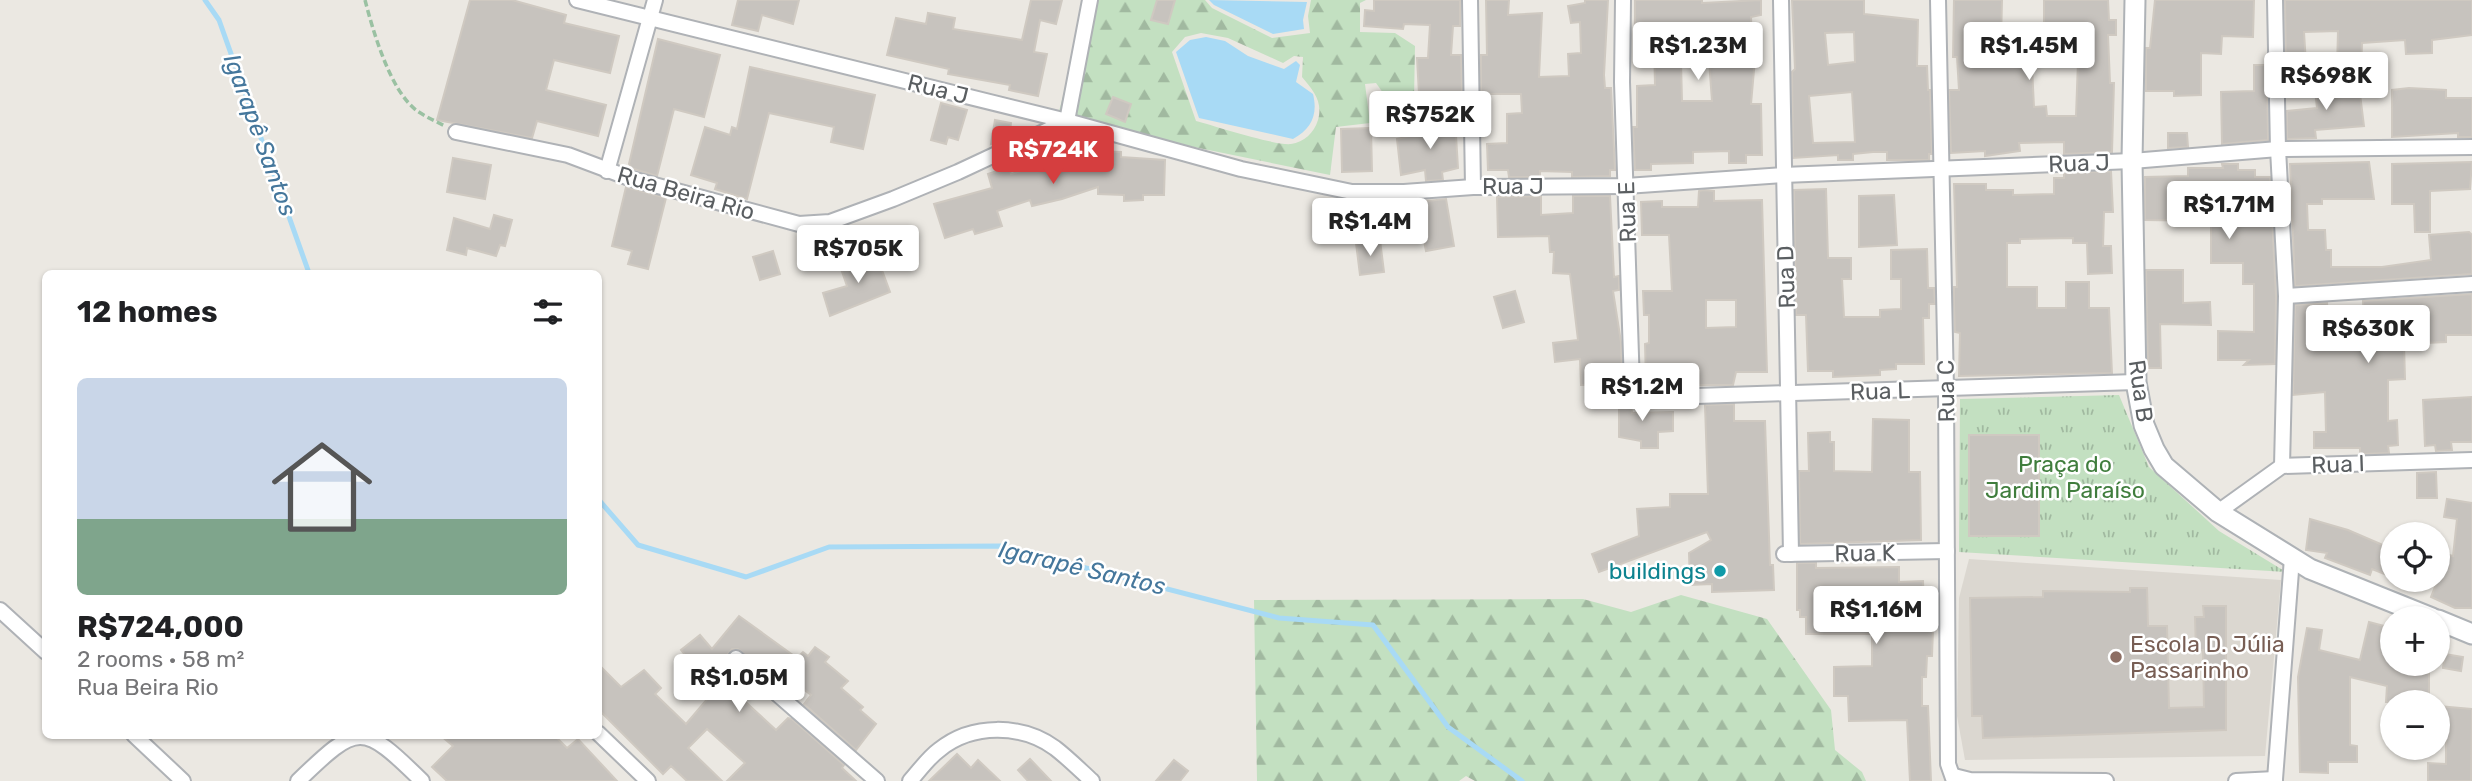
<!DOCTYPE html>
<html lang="en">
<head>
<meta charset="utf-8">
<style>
  body { margin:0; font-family:Rubik,sans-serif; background:#f6f6f6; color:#202124; height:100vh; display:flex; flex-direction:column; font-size:26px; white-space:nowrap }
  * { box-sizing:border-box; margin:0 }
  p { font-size:23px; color:#757577 }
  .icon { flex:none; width:38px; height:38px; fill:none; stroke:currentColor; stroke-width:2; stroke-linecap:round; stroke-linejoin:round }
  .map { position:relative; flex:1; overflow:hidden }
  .sheet { position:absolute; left:42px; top:270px; width:560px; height:469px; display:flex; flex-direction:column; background:#fff; border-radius:10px; box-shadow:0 2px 5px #0004 }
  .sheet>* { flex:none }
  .fabs { position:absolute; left:2380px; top:522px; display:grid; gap:14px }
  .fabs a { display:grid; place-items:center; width:70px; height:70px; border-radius:50%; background:#fff; box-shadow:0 2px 5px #0004; font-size:35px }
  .price { position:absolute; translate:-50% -60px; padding:0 16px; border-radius:7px; background:#fff; color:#222; font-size:23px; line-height:46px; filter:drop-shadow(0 2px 4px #0008) }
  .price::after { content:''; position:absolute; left:50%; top:42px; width:21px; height:16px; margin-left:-10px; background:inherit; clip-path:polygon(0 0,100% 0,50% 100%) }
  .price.selected { background:#d53e3f; color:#fff }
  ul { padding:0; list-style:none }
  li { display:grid; align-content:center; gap:14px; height:371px; padding:0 35px }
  li span { display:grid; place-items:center; height:217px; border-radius:10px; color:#555 }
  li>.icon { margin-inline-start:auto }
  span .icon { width:126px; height:126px; fill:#fffc; stroke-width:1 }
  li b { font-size:30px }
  h2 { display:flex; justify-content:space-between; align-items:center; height:84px; padding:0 35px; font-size:30px }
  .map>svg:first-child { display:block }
  .education { fill:#dbd7d0 }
  .forest { fill:url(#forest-firs); fill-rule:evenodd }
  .park { fill:url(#park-tufts) }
  .water { fill:#a8daf5 }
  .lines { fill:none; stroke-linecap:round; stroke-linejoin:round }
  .stream { stroke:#a8daf5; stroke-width:5 }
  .building { fill:#c7c3be; stroke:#cfc9c1; stroke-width:2; fill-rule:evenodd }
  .street-casing { stroke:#afb2b6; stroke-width:18 }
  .secondary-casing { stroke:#aeb2b6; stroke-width:23 }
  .path { stroke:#9ac1a2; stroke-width:3.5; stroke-dasharray:7 3.5; stroke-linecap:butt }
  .street { stroke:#fff; stroke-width:14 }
  .secondary { stroke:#fff; stroke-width:19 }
  .culture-dot { fill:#0f9aa8; stroke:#fff; stroke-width:2.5 }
  .education-dot { fill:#8d6e63; stroke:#fff; stroke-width:2.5 }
  .labels { text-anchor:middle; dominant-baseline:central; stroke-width:5; stroke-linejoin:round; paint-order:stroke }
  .street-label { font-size:23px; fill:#5a5e61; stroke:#fff }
  .park-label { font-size:23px; fill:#407d3d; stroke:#fff }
  .culture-label { font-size:23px; fill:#0d838f; stroke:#fff; text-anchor:end }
  .education-label { font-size:23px; fill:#785e54; stroke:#fff; text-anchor:start }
  .water-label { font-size:24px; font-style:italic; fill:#45779c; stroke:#fff }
</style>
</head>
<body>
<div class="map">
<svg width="2472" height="781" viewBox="0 0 2472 781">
  <defs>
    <pattern id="forest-firs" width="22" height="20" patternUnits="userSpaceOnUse" patternTransform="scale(1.75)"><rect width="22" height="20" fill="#c3e0c1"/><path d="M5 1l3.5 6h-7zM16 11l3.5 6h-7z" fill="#a1b9a0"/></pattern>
    <pattern id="park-tufts" width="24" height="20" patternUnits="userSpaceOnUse" patternTransform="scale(1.75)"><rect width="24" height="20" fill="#c3e0c1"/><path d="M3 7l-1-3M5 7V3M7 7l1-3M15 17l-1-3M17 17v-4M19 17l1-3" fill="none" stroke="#a1b9a0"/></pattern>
  </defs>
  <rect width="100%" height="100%" fill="#ebe8e2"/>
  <polygon class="education" points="1969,559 2281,580 2265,756 1965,760 1957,716 1959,598"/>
  <g class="forest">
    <path d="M1088,0H1205L1212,8L1272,38L1310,33L1308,16L1311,0H1366L1360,3V32L1395,33L1415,46L1414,99L1442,100V113L1429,122L1405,124L1376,83L1365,84L1370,123L1336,127L1330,175L1057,119ZM1201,33L1228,38L1283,63L1294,56L1303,57L1302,77C1314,91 1323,102 1318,120C1314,133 1304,142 1291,144C1276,146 1215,126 1196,121L1172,52L1185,37Z"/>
    <polygon points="1681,595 1767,619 1831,710 1835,750 1862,772 1866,781 1475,781 1466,776 1459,781 1257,781 1254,600 1583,599 1631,612"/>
  </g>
  <polygon class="park" points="2119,395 2149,467 2219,531 2286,572 1959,552 1960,399"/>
  <g class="water">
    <polygon points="1209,0 1307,2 1303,20 1304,29 1273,34 1214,5"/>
    <path d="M1206,37L1225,41L1248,56L1284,69L1296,61L1300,65L1296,82L1313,94C1318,114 1312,129 1293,139L1199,118L1176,52L1190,40Z"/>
  </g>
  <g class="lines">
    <g class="stream">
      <polyline points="205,0 219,20 309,273"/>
      <polyline points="598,499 638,545 746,577 829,547 1001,546 1279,618 1373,625 1448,727 1522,781"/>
    </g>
  </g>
  <g class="building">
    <polygon points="470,0 512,0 566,15 564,23 619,36 610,73 554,60 546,90 606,105 598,136 537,121 532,138 437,120"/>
    <polygon points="738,0 799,0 793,24 762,15 758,31 732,25"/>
    <polygon points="1031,0 1062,0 1056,24 1040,20 1034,52 1047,54 1038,96 1009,90 1010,85 948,74 949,69 887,55 896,18 926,24 928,13 955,18 953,29 1022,40"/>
    <polygon points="1157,0 1175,0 1168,24 1151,20"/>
    <polygon points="1374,0 1460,0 1460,26 1453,26 1451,55 1461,55 1462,94 1419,94 1417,58 1428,58 1430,25 1404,24 1403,29 1364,26 1365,10 1374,11"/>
    <polygon points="1486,0 1509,0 1508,15 1542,13 1539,77 1569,76 1568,54 1581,53 1580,22 1571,23 1568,6 1585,3 1585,0 1608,0 1604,75 1605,88 1611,88 1615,170 1610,170 1610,176 1572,177 1572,172 1540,171 1540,177 1509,177 1508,170 1488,170 1487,144 1507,143 1507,114 1522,113 1521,94 1481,94 1481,55 1487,55"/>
    <path d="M1635,0H1702V3L1761,0V15L1751,17L1752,45L1761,44V59H1755L1751,104H1761L1762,155H1746V163H1729V151L1693,152V163L1651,164V170H1635L1633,127H1637V86L1655,85L1654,43H1643V26H1635ZM1709,61L1712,101H1682L1681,62Z"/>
    <path d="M1792,0H1864V14L1918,20L1917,66H1927L1928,90H1930L1932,154H1929V160H1887V152H1873L1853,154V160H1838V155L1793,158L1792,72L1795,69ZM1854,32L1855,62L1828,65L1825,33ZM1852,92L1855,142L1813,143L1809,96Z"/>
    <polygon points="1954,0 2002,0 2001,41 2008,41 2008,47 2025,47 2024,67 2032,67 2034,107 2046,106 2047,116 2076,116 2078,61 2074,62 2073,35 2055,36 2055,27 2044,27 2044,0 2108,0 2109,20 2116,20 2116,35 2108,35 2110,83 2114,83 2112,152 2064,154 2064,142 2019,143 2020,151 1985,156 1985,151 1951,153 1949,90 1959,90 1957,57 1953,57"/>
    <polygon points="2155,0 2254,0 2253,37 2222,36 2221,54 2201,53 2201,95 2174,96 2174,91 2146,91 2146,48 2150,48"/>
    <polygon points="2285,0 2472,0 2472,35 2432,40 2432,53 2406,54 2405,40 2362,43 2361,69 2337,68 2338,31 2304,32 2306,64 2322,64 2323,76 2286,78"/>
    <polygon points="658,39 720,55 704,117 674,109 657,176 631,168 629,164"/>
    <polygon points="2254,65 2267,65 2268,140 2222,144 2221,92 2254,91"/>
    <polygon points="750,67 875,95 863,149 831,142 834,127 769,113 747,199 715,189 717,183 691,175 705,127 730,135 732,127 737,129"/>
    <polygon points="2337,79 2339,97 2360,94 2364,126 2315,130 2316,138 2287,139 2287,111 2317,108 2314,81"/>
    <polygon points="2409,88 2446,90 2446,98 2472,98 2472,137 2458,137 2458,133 2392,137 2392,90"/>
    <polygon points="1113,97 1131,104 1125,122 1106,114"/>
    <polygon points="941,103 967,110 958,140 948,137 946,144 931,140"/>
    <polygon points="1455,119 1458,168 1442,172 1443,180 1426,181 1425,170 1401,175 1397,139 1418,134 1418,129 1438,129 1438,120"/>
    <polygon points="995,120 1011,123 1009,138 991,144"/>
    <polygon points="1371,128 1372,171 1342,172 1341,129"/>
    <polygon points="2168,133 2187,133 2188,147 2168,148"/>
    <polygon points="1079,143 1082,151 1121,152 1121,157 1165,160 1164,195 1143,195 1143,200 1124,201 1124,195 1098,194 1098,187 1062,199 1032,206 1030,200 997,211 1002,226 975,234 973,229 945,238 934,204 992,188 988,174 1009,167 1011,174 1049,163 1046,154"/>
    <polygon points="453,158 491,165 485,199 447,192"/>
    <polygon points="2369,162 2374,199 2322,199 2322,204 2307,204 2308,230 2325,230 2326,250 2331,250 2331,267 2382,267 2431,260 2429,235 2469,232 2472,235 2472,274 2295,286 2290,164"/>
    <polygon points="2472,162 2470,189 2430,191 2430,232 2415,232 2414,204 2392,204 2392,164"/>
    <polygon points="2222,164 2238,164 2238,170 2255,170 2255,177 2270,177 2276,296 2275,364 2244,365 2249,360 2218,360 2218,331 2254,332 2254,284 2243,284 2243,263 2211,263 2211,221 2145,220 2145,177 2188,176 2188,168 2223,168"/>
    <polygon points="2111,171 2113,212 2104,212 2103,246 2111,246 2112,273 2088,274 2087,243 2073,243 2073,238 2020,239 2020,243 2007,243 2007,287 2037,287 2037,308 2066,308 2066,282 2089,282 2089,308 2109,308 2112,373 1959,376 1960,333 1955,332 1954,304 1954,287 1957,287 1954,184 1986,184 1986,190 2013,190 2013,195 2054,194 2054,178 2064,178 2064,173"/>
    <polygon points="626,187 666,198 648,269 628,264 632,251 612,246"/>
    <polygon points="1826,189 1828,258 1851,258 1851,279 1842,279 1844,317 1880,317 1880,310 1901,309 1901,279 1891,279 1891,250 1927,249 1928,288 1934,288 1935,304 1929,304 1929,318 1923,318 1924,364 1896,364 1896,369 1880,370 1880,375 1833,377 1833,371 1808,371 1806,315 1796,315 1794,190"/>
    <path d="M1704,190L1714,191V201L1762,200L1767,372H1736L1733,385H1691V379L1646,380L1645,344L1649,343V315H1644L1643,291H1672L1669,235H1642L1641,202L1662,201V207H1698L1699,191ZM1706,300H1736V327L1706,328Z"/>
    <polygon points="1894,195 1897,245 1859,247 1859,196"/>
    <polygon points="1541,196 1541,215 1573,213 1573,196 1610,196 1614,277 1619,276 1619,290 1613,291 1621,342 1622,380 1617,380 1618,384 1581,385 1580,359 1555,362 1553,343 1578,340 1570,274 1553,273 1554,252 1550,252 1549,236 1498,237 1497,197"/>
    <polygon points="1446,199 1454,246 1426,251 1423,236 1386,240 1383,214 1388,214 1387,205"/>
    <polygon points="494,215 512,220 505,246 500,245 496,256 467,248 466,255 447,250 454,218 490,229"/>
    <polygon points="1380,240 1384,272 1360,275 1356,243"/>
    <polygon points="773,251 780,274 760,280 753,257"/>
    <polygon points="876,254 890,292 830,316 823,293 847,286 840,266"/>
    <polygon points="2146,270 2183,270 2183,303 2210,302 2211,325 2160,324 2161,368 2148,368"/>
    <polygon points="1515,291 1524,322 1503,328 1494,297"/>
    <polygon points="2472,294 2472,335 2446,335 2446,342 2404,344 2405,379 2388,380 2388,421 2397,420 2398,445 2388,446 2389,453 2360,454 2360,448 2314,448 2314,432 2326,432 2325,392 2293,395 2295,305 2327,303 2331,341 2338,341 2339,349 2385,346 2382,319 2364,320 2363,301"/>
    <polygon points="1622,382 1623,390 1630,396 1632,413 1673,412 1673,431 1658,432 1658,448 1641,448 1641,441 1619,437 1619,383"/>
    <polygon points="2472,397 2472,442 2451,442 2452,450 2436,451 2435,445 2425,446 2423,400"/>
    <polygon points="1734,404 1734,421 1765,421 1770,565 1773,565 1774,590 1712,592 1712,584 1690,585 1689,553 1711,540 1707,532 1599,572 1592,554 1639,536 1637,509 1670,507 1670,494 1708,494 1705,405"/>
    <polygon points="1873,419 1909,420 1909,472 1920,472 1921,540 1800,544 1799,471 1809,471 1808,433 1830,432 1830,442 1834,442 1834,471 1872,472"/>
    <rect x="1969" y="435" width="70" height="101"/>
    <polygon points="2436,472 2437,498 2417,498 2417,473"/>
    <polygon points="2447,499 2472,503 2472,608 2455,608 2431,597 2438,579 2438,552 2453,556 2457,519 2444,517"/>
    <polygon points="2310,519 2348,530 2392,549 2392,577 2372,569 2370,575 2325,558 2327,553 2306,550"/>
    <polygon points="1797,563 1816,563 1816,568 1899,567 1899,582 1923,581 1925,629 1933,629 1932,656 1927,656 1926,677 1922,677 1922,706 1928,706 1931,781 1910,781 1907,720 1849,721 1848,696 1834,696 1834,667 1872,666 1872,634 1806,634 1806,617 1800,617 1800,610 1797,610"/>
    <polygon points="2130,588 2147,588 2148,626 2167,626 2169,708 2204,707 2203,650 2196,651 2195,617 2204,617 2203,606 2226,606 2226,730 1983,738 1982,716 1972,716 1970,598 2043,597 2043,591 2130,592"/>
    <polygon points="739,616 797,658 803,652 808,656 815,647 829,657 825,662 848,681 841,688 863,707 860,710 876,724 856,750 804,704 811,695 784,674 778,682 738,649 732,649 727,655 729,665 750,683 739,696 776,730 788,718 792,719 844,765 842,768 856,781 727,781 745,763 707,729 688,748 722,781 687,781 671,766 663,774 598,709 598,664 621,687 644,670 661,688 655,694 686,724 709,697 697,688 704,679 681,650 700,635 712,649"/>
    <polygon points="2369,622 2392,628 2392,663 2404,663 2402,672 2429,673 2429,702 2386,702 2387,686 2350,677 2350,745 2357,746 2357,762 2328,762 2328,773 2300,772 2298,677 2307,628 2322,630 2319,650 2360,660"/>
    <polygon points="2445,654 2463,657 2461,671 2443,668"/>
    <polygon points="2438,706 2472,709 2471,781 2428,781 2428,763 2446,764 2446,725 2438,724"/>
    <polygon points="440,735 554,735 567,748 578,739 617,781 447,781 432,767 453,746"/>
    <polygon points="957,754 971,768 978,760 1000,781 929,781"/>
    <polygon points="1030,759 1051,781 1028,781 1018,770"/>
    <polygon points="1174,760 1188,771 1180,781 1156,781"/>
  </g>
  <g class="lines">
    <defs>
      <g id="street">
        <polyline points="577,0 1067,121 1241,169 1352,192 1404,192 1473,187 1626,186 1783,175 2132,161 2278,149 2472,147"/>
        <polyline points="1470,0 1473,187"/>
        <polyline points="1623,0 1622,82 1632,386 1648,397 1665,397 2136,382"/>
        <polyline points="1781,0 1791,554"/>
        <polyline points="1938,0 1946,389 1948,764 1954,781"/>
        <polyline points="2275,0 2278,149 2286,296 2282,466"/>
        <polyline points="456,132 568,155 632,179 799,224 830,222 893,199 958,172 1067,121 1090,0"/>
        <polyline points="607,171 655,0"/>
        <polyline points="2286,296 2472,284"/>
        <polyline points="2218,512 2282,466 2472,460"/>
        <polyline points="1784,554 1947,551"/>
        <polyline points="0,610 46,652"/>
        <polyline points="736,658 877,781"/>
        <polyline points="598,733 648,781"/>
        <polyline points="134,735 183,781"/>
        <polyline points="1954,776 1970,780 2106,781"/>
        <polyline points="2275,779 2292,558"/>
        <path d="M298,781C358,723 362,722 422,781"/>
        <path d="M910,781C919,771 928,758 939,750C972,723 1022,724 1055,748C1068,758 1080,770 1092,781"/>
        <polyline points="2236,781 2275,779"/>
      </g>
      <g id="secondary">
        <polyline points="2135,0 2132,161 2136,382 2144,425 2154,449 2164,466 2218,512 2310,569 2432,618"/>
        <polyline points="2438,620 2472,634"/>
      </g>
    </defs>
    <use href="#street" class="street-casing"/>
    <use href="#secondary" class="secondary-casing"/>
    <path class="path" d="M365,0C373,31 390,90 416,110C424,116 435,121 445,126"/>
    <use href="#street" class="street"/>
    <use href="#secondary" class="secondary"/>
  </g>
  <circle class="culture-dot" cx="1720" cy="571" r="7"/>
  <circle class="education-dot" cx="2116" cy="657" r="7"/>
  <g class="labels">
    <g class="street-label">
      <text transform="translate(938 89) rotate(14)">Rua J</text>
      <text transform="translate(2079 163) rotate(-2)">Rua J</text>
      <text x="1513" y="186">Rua J</text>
      <text transform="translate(686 193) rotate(16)">Rua Beira Rio</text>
      <text transform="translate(1627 212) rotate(-92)">Rua E</text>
      <text transform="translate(1786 277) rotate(-92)">Rua D</text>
      <text transform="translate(1880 391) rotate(-2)">Rua L</text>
      <text transform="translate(1946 391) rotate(-91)">Rua C</text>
      <text transform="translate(2141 391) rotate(82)">Rua B</text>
      <text transform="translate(2338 464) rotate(-2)">Rua I</text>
      <text transform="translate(1865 553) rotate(-1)">Rua K</text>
    </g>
    <g class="park-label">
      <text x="2065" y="464">Praça do<tspan x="2065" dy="26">Jardim Paraíso</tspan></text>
    </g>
    <g class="culture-label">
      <text x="1706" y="571">buildings</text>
    </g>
    <g class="education-label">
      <text x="2130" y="644">Escola D. Júlia<tspan x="2130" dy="26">Passarinho</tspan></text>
    </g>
    <g class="water-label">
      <text transform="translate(260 135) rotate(70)">Igarapê Santos</text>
      <text transform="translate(1082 568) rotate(13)">Igarapê Santos</text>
    </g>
  </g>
</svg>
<div class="fabs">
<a><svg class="icon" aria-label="locate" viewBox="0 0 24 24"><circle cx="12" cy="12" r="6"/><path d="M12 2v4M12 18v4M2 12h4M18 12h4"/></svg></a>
<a>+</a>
<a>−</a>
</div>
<b class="price" style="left:1698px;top:82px">R$1.23M</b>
<b class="price" style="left:2029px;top:82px">R$1.45M</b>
<b class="price" style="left:2326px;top:112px">R$698K</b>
<b class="price" style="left:1430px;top:151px">R$752K</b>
<b class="price selected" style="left:1053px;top:186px">R$724K</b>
<b class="price" style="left:2229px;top:241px">R$1.71M</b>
<b class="price" style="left:1370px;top:258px">R$1.4M</b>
<b class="price" style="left:858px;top:285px">R$705K</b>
<b class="price" style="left:2368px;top:365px">R$630K</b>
<b class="price" style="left:1642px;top:423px">R$1.2M</b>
<b class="price" style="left:1876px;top:646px">R$1.16M</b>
<b class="price" style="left:739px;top:714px">R$1.05M</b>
<section class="sheet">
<h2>12 homes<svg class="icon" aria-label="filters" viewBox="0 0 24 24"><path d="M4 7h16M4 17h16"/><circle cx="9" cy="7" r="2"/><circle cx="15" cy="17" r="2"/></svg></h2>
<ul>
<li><span style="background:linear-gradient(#c9d6e8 65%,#7fa58c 0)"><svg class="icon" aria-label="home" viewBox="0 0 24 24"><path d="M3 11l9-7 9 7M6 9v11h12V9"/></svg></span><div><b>R$724,000</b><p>2 rooms · 58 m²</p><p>Rua Beira Rio</p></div></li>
</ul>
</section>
</div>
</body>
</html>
